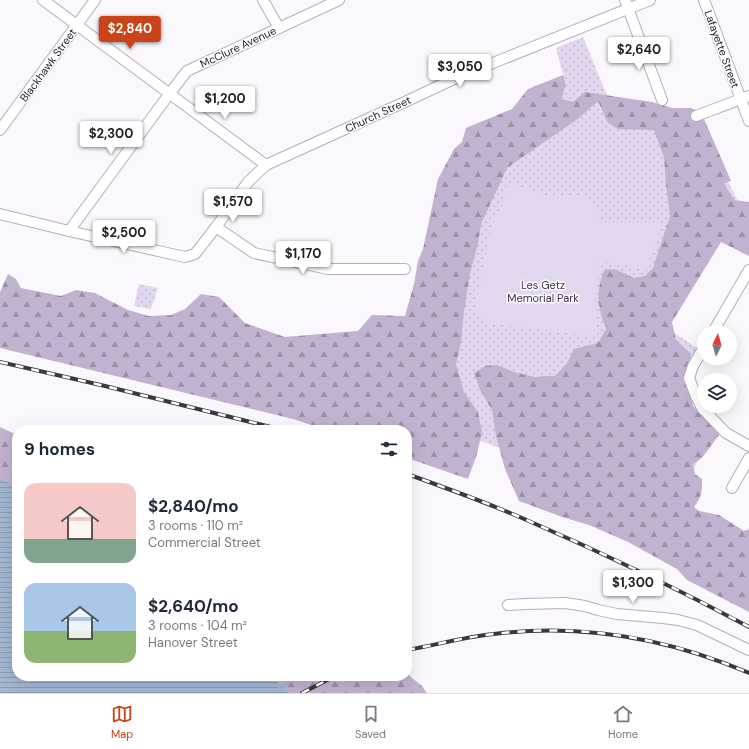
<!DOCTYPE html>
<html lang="en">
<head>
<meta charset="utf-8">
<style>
  body { margin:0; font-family:"DM Sans",sans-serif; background:#f2f2f3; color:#1f2937; height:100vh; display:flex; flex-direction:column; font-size:15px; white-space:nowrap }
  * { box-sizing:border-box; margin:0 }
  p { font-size:13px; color:#747a83 }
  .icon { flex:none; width:22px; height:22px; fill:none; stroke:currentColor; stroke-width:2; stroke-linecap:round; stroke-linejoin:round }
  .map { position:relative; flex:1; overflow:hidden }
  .side { position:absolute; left:12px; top:425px; width:400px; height:256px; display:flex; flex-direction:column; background:#fff; border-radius:16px; box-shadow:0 4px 16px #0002 }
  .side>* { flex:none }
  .needle { width:26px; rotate:5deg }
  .tools { position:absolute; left:697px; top:325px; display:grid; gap:8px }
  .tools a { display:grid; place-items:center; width:40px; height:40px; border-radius:50%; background:#fff; box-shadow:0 4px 16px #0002; font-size:20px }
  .price { position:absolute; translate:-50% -34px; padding:0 9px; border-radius:4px; background:#fff; color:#222; font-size:13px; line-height:26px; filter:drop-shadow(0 1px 2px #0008) }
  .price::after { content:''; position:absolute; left:50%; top:24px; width:12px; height:9px; margin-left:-6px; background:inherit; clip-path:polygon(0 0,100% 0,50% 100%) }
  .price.active { background:#cb4318; color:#fff }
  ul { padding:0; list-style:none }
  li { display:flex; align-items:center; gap:12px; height:100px; padding:0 12px }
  li span { display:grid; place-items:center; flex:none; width:112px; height:80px; border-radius:12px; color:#555 }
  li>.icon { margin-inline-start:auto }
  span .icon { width:48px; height:48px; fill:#fffc; stroke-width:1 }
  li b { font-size:17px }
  h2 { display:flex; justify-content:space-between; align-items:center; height:48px; padding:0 12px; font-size:17px }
  .menu { display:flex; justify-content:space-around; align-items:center; height:56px; border-top:1px solid #e0e1e3; background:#fff; font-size:11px; color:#747a83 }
  .menu a { display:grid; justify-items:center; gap:2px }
  .menu .active { color:#cb4318 }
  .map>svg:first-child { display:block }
  .green { fill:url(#green-dots) }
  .forest { fill:url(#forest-firs) }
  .pitch { fill:#e2d7ee }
  .water { fill:url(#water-rules) }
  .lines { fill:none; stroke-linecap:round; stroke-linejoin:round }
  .stream { stroke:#a4b6d1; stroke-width:2.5 }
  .minor-casing { stroke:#b5adbc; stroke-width:12 }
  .minor { stroke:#fff; stroke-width:10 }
  .rail-casing { stroke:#3a373d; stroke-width:4 }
  .rail { stroke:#fff; stroke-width:2.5; stroke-dasharray:8; stroke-linecap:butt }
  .labels { text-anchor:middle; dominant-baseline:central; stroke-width:3; stroke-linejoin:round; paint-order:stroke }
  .street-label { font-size:11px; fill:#201d23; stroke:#fff }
  .park-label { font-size:11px; fill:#412b53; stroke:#fff }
</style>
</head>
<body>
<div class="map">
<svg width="749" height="693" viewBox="0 0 749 693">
  <defs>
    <pattern id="green-dots" width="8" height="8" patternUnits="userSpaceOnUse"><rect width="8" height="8" fill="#e2d7ee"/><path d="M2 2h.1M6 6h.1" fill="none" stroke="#c2b8cc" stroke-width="1.8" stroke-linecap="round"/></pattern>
    <pattern id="forest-firs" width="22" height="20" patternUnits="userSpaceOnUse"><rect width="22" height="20" fill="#c1b2d0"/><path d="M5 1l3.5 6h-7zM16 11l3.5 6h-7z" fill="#9c90a8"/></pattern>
    <pattern id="water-rules" width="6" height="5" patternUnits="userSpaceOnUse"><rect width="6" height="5" fill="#a4b6d1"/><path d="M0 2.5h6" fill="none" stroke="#8d9cb3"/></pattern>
  </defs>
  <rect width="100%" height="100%" fill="#faf7fd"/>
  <g class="green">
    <polygon points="583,37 610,103 701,128 749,223 716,230 665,327 699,349 686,379 693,406 713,426 675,512 407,414 285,337 411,327 419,269 566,85 556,48"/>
    <polygon points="139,284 158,288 151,309 134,306"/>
  </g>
  <g class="forest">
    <path d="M563,75L566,85L561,99L573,102L585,92L652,102L672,108H691L701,112L731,181L724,183L734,200L749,202V256L721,242L672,322L676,340L690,353L691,363L686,379L693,406L713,426L719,435L702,458L693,464L695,474L702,479C702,492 702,496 694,507L699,511L719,515L744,531L749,529V612L687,580L677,569L628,542L589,525L562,517L519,501L505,469L496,436L492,410L480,390L474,373L485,366L497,365L514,372L535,377L555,376L567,363L574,349L598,343L606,329C604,323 601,317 600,310C597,298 599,280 605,269L617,270L634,278L645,276L653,268L670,216L666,185L664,157L654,130L618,129L608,123L598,101L579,118L507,168L497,190L481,224L478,244L470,274L464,311L461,343L456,364L464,392L478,412L482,432L477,454L468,479L407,458V430H327L293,419L0,348V292L8,274L16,279L21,288L61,296L76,290L95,293L128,310L149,316L171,315L185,309L201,294L219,297L245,323L285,337L358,331L372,315L405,316L414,284L418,261L423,249L438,179L454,149L462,142L466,128L512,109L528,89Z"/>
    <polygon points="0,427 17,435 17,486 0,478"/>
    <polygon points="407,674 421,685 427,693 289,693 272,676 407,676"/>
  </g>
  <polygon class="pitch" points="507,182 553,198 584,196 599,211 600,222 660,222 657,241 646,270 599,260 594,336 483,322 474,311 492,225 505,200"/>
  <polygon class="water" points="0,478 17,486 17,676 272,676 289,693 0,693"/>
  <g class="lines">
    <polyline class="stream" points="279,687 304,676"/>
    <defs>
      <g id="minor">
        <polyline points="43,0 266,165"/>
        <polyline points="263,0 279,28"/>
        <polyline points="625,0 662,100"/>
        <polyline points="704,0 749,121"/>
        <polyline points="696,116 749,96"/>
        <polyline points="0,130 95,0"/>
        <polyline points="0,214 69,231 185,257 195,254 216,227 248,182 266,165 407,101 458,77 650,0"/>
        <polyline points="216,227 254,253 328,269 405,269"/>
        <polyline points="69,231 170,93 187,71 339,0"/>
        <polyline points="713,332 749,270"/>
        <polyline points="704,347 693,366 689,378 696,396 702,408 726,433 749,446"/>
        <polyline points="732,488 749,458"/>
        <polyline points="508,605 526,604 565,603 585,606 598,610 617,614 663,618 678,620 697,625 749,650"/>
      </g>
    </defs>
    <use href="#minor" class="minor-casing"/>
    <use href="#minor" class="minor"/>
    <defs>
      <g id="rail">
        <polyline points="0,362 105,386 283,430"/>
        <path d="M407,474C449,489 491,504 531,522C605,554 678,589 749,627"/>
        <path d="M407,650C436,645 464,637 494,634C583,623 667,638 749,673"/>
        <polyline points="302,693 335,676"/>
      </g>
    </defs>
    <use href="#rail" class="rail-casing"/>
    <use href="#rail" class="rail"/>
  </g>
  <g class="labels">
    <g class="street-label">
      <text transform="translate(238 47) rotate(-25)">McClure Avenue</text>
      <text transform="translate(722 49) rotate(70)">Lafayette Street</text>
      <text transform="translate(48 65) rotate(-54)">Blackhawk Street</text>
      <text transform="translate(378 114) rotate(-25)">Church Street</text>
    </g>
    <g class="park-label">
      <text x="543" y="285">Les Getz<tspan x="543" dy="13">Memorial Park</tspan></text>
    </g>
  </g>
</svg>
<div class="tools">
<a><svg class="needle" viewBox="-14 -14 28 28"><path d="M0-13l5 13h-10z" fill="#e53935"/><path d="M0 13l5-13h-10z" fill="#747a83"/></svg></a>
<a><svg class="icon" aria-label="layers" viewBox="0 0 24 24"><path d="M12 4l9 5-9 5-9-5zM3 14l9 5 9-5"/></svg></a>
</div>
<b class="price active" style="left:130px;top:50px">$2,840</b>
<b class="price" style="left:639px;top:71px">$2,640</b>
<b class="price" style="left:460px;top:88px">$3,050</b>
<b class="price" style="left:225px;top:120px">$1,200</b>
<b class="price" style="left:111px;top:155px">$2,300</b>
<b class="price" style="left:233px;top:223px">$1,570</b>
<b class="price" style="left:124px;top:254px">$2,500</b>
<b class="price" style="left:303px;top:275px">$1,170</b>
<b class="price" style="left:633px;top:604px">$1,300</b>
<section class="side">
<h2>9 homes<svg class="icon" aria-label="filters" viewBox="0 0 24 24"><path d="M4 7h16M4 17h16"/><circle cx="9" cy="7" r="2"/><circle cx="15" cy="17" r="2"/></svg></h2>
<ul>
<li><span style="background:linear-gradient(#f6c9c9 70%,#7fa58c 0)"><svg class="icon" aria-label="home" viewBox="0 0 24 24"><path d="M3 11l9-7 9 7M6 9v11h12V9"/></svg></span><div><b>$2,840/mo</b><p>3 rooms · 110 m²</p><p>Commercial Street</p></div></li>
<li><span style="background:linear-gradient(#a9c7e8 60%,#8fb573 0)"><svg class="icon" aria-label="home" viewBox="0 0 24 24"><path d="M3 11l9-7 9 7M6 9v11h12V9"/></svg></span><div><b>$2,640/mo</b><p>3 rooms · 104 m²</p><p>Hanover Street</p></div></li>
</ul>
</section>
</div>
<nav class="menu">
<a class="active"><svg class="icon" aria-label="map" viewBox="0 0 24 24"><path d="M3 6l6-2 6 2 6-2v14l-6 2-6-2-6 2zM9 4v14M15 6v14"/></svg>Map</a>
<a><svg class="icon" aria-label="saved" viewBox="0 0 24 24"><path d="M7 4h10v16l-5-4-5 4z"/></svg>Saved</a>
<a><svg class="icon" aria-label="home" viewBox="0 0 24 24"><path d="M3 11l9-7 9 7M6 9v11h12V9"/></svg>Home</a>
</nav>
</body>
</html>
